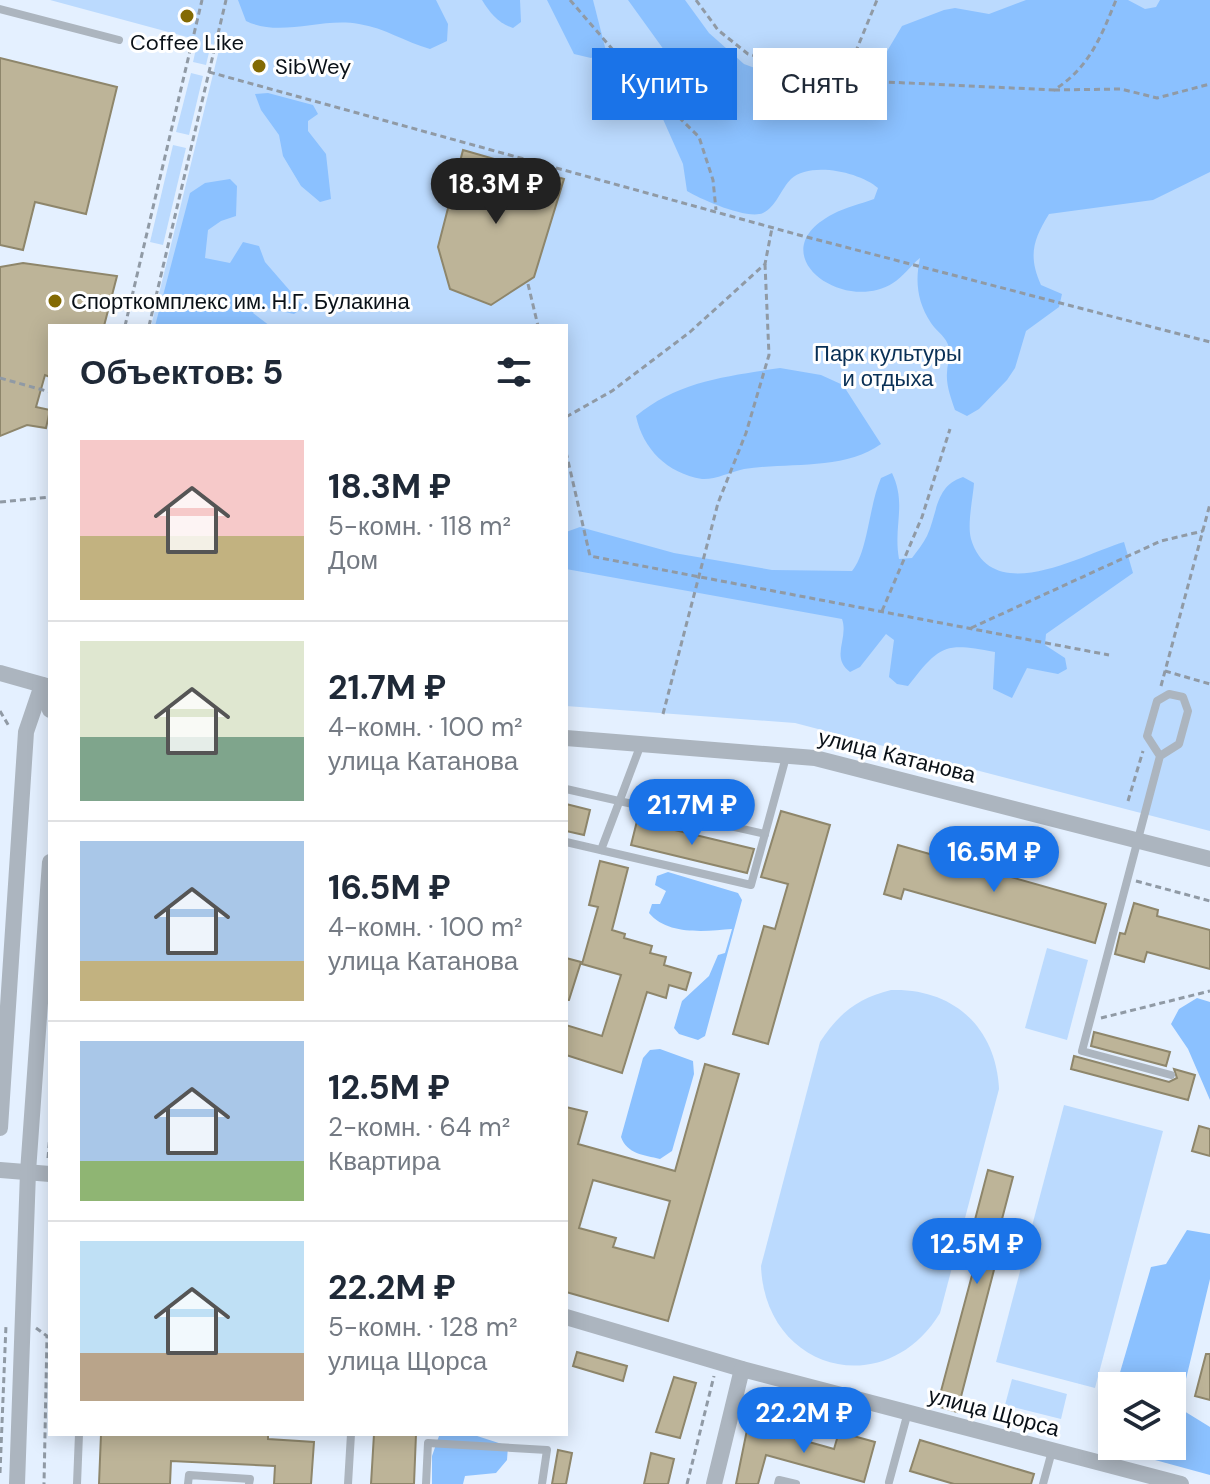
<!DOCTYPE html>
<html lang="ru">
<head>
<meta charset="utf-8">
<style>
  body { margin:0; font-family:"DM Sans",sans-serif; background:#f2f2f3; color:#1f2937; height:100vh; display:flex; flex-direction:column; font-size:30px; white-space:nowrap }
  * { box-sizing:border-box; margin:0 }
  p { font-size:26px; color:#747a83 }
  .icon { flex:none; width:44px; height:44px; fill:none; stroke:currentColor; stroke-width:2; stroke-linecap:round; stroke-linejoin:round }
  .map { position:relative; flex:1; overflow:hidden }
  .panel { position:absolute; left:48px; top:324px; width:520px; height:1112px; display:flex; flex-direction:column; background:#fff; border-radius:0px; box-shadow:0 4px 20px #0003 }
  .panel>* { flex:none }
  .guide { position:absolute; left:592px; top:48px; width:498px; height:72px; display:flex; gap:16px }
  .buttons { position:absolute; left:1098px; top:1372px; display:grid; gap:16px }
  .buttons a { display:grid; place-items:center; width:88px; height:88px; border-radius:0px; background:#fff; box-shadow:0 4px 20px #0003; font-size:40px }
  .price { position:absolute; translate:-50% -68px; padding:0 18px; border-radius:28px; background:#1a73e8; color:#fff; font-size:26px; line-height:52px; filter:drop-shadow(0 2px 4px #0008) }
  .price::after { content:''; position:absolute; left:50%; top:48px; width:24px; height:18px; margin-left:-12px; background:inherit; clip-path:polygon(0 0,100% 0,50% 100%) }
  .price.on { background:#222; color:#fff }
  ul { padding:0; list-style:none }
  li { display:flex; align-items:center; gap:24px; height:200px; padding:0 32px }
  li+li { border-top:2px solid #e0e1e3 }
  li span { display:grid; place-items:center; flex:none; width:224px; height:160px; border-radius:0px; color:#555 }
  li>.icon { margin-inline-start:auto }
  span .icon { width:96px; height:96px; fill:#fffc; stroke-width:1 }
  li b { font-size:34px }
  h2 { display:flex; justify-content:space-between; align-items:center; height:96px; padding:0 32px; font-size:34px }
  .chip { padding:0 28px; border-radius:0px; background:#fff; box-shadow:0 4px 20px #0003; font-size:28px; line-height:72px }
  .chip.on { background:#1a73e8; color:#fff }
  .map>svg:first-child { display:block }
  .green { fill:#bbdafe }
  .forest { fill:#8bc1ff }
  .building { fill:#bdb498; stroke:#8e866b; stroke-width:2; fill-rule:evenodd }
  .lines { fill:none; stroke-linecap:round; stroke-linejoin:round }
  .path { stroke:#909aa5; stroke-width:3; stroke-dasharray:6 4; stroke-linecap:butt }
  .lane { stroke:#acb5bf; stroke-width:8 }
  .street { stroke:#acb5bf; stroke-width:16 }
  .poi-dot { fill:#836a03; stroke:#fff; stroke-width:3 }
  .labels { text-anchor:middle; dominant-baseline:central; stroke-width:6; stroke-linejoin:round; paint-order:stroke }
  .poi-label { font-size:22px; fill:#0a1118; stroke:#fff; text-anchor:start }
  .park-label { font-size:22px; fill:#093056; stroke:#fff }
  .street-label { font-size:22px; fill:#0a1118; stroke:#fff }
</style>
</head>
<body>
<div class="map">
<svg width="1210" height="1484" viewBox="0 0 1210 1484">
  <rect width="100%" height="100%" fill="#e4f0ff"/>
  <g class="green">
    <polygon points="50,0 1210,0 1210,831 795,723 566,706 566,326 151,326 220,46 211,44 206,65 193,62 198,40"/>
    <polygon points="191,73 203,76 189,135 176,132"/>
    <polygon points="173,145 186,148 163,245 150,242"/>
    <polygon points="1047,948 1088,960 1067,1040 1025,1028"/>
    <path d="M891,990C954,988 996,1028 999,1089L940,1313C885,1403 765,1371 761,1266L820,1042C838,1014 858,998 891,990Z"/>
    <polygon points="1064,1105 1163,1131 1095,1388 996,1362"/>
    <polygon points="1012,1379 1067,1394 1061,1419 1005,1405"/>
  </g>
  <g class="forest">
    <path d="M238,0H436L448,24L447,41L430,49C405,42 385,28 359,24C321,17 281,38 246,21Z"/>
    <path d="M482,0H520L521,22L513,28C498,23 490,13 482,0Z"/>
    <polygon points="547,0 593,0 606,51 591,58 574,54"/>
    <path d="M628,0H685L709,33L744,64L787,80L804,96L826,103L848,99L867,85L902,26L944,10L955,8L989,14L1026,0H1128L1145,9L1156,7L1160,0H1210V172L1153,200L1049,214C1033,240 1028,256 1041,285L1062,294L1059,307L1026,331L1015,368L1007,380L979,409L967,416L955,410C951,398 946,385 947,373C947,364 951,357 949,348C947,337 937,332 931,323C917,302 915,281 920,258C911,265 903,277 893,283C843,315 758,253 833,214C846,207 861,204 874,199L878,188C860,172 810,161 791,179C781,189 776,207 763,213C748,220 702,200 687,191L683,164L658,108L666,99L688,98L690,86Z"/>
    <polygon points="268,93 313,105 318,114 308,121 308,131 326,154 331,199 320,202 301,186 283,156 279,135 261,110 255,94"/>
    <polygon points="230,179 237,186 236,216 221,221 208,230 205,258 230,263 243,242 259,246 265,262 304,307 294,314 258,306 253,313 270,326 155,326 190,193 205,183"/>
    <path d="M780,368L821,375L843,385L881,444C844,471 787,462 744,469C731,472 714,480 702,479C667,473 643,449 636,416C678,381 728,376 780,368Z"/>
    <path d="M892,473C907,505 893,525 899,559L912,558C917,551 923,544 927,536C938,512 935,486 963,477L974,483C973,498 967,524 971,539C992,608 1083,554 1124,542L1133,573L1046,634L1045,645L1065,658L1067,669L1058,674L1027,668L1012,698L993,689L995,652C944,642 940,645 908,686L897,684L889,677L894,640L886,634L860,667L850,672C830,657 849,639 842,619L566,569V532L580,527L674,553L772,570L852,571C868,552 869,505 881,478Z"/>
    <path d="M668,872L738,893L742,900L705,1036L698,1040L679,1034L674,1028L682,1001L709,976L718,955L725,953L732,929C707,931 668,936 649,913L652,904H660L666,891L655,885L657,876Z"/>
    <polygon points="1197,998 1210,1002 1210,1100 1188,1049 1171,1024 1179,1009"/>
    <path d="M660,1049L693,1061L694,1074L672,1151L660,1159C644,1155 627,1154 621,1137L643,1058L650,1050Z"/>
    <polygon points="1187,1230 1210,1234 1210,1279 1180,1404 1184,1411 1210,1427 1210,1475 1144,1457 1130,1446 1172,1446 1172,1386 1116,1386 1151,1267 1166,1264"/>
    <polygon points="471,1434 508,1446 507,1460 496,1473 465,1476 463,1484 432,1484 432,1456 439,1436"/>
  </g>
  <g class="building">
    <polygon points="0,58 117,87 86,214 35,202 23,250 0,245"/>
    <polygon points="463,150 564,179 534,277 491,305 450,289 438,247"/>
    <polygon points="23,263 117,276 104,326 50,326 50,377 45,375 36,407 50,410 46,428 27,425 0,436 0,267"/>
    <polygon points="566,804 590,810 584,835 566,831"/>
    <polygon points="781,811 830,825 768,1044 733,1034 764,926 775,929 788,884 761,877"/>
    <polygon points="637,821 754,849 747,873 631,845"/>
    <polygon points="898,845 1106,904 1095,943 904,889 901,899 884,894"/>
    <polygon points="600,861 628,868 612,930 625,934 624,938 652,946 650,953 666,957 664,965 691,973 686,990 669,985 666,998 647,992 622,1073 566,1055 566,1025 602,1036 621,975 582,964 598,907 589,905"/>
    <polygon points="1134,903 1158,910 1157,916 1210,930 1210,969 1147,952 1144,962 1115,954 1120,933 1125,934"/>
    <polygon points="566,958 581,962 569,1000 566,1000"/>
    <polygon points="1094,1032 1170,1052 1166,1066 1091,1046"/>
    <polygon points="1074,1056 1169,1082 1177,1078 1174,1069 1195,1075 1188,1100 1071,1069"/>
    <path d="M705,1064L739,1074L668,1321L566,1292V1107L587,1112L578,1144L675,1171ZM593,1180L670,1201L654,1258L613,1247L616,1238L579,1228Z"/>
    <polygon points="1199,1126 1210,1129 1210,1156 1192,1151"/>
    <polygon points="988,1170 1013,1177 996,1242 1001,1243 957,1412 937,1406 982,1238 971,1235"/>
    <polygon points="577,1352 627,1366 623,1381 573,1366"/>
    <polygon points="1206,1354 1210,1354 1210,1400 1195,1396"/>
    <polygon points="674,1377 696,1383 680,1438 656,1432"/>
    <polygon points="748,1425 834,1449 839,1432 875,1442 864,1482 766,1455 758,1484 736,1484"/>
    <polygon points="101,1434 268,1434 268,1439 314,1442 311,1484 274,1484 275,1466 171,1461 170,1484 99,1484"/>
    <polygon points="374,1434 416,1434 414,1484 371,1484"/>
    <polygon points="920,1440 1034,1474 1031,1484 954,1484 910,1471"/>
    <polygon points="558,1450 572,1453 566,1484 552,1484"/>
    <polygon points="651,1453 674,1459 668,1484 644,1484"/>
  </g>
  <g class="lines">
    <g class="path">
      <polyline points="570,0 626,65 699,137 713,180 716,210"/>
      <path d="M696,0L718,30L748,54L844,80L1054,90C1089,68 1101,37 1116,0"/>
      <polyline points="209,72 799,235 1210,342"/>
      <polyline points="844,80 877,0"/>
      <polyline points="1054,90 1121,89 1157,98 1210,84"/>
      <polyline points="528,284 538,326"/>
      <polyline points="125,326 202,0"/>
      <polyline points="149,326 226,0"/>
      <polyline points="0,378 50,392"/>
      <polyline points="566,417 612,391 690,332 765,264 772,228"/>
      <polyline points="566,452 590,556 1109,655"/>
      <polyline points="0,502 50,497"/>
      <polyline points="882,611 922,517 950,429"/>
      <polyline points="971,628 1161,541 1203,531"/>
      <polyline points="1165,671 1210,684"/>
      <polyline points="1161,686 1210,504"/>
      <polyline points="0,711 10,728"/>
      <polyline points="663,714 718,503 746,433 769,355 765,264"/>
      <polyline points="1128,801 1143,751"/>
      <polyline points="1136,881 1210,901"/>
      <polyline points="1101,1018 1210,991"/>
      <polyline points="48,1158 50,1134"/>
      <polyline points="36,1328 47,1336 44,1484"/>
      <polyline points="0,1473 6,1325"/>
      <polyline points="687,1484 714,1376"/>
    </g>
    <g class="lane">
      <polyline points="0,9 119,40"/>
      <polyline points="1160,756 1147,736 1157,701 1169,694 1183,697 1188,711 1179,744 1160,756 1082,1051 1171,1075"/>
      <polyline points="566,789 765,834"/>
      <polyline points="566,842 751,885 786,757"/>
      <polyline points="601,850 641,744"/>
      <polyline points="889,1482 908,1412"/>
      <polyline points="77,1484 79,1434"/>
      <polyline points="188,1484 189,1475 250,1479 249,1484"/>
      <polyline points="348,1484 351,1434"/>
      <polyline points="426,1484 428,1443 547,1450 542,1484"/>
      <polyline points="778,1484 779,1480 796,1484"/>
      <polyline points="1043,1484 1052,1451"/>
    </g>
    <g class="street">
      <polyline points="0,673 50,687"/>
      <polyline points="42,685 50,710"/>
      <polyline points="566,738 815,758 1210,859"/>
      <polyline points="0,1128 26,732 42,685"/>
      <polyline points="0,1170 50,1174"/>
      <polyline points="566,1317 742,1369 1181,1484"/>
      <polyline points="17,1484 28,1172 50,862"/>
      <polyline points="714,1484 742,1369"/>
    </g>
  </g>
  <g class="poi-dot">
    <circle cx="187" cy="16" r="8"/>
    <circle cx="259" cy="66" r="8"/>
    <circle cx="55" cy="301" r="8"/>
  </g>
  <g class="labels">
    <g class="poi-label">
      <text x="187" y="42" text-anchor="middle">Coffee Like</text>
      <text x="275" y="66">SibWey</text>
      <text x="71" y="301">Спорткомплекс им. Н.Г. Булакина</text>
    </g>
    <g class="park-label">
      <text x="888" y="353">Парк культуры<tspan x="888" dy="25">и отдыха</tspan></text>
    </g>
    <g class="street-label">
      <text transform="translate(897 756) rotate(14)">улица Катанова</text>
      <text transform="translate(994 1412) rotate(15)">улица Щорса</text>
    </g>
  </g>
</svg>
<div class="buttons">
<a><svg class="icon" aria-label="layers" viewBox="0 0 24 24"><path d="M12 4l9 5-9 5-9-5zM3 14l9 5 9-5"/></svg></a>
</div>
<b class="price on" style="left:496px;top:226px">18.3M ₽</b>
<b class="price" style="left:692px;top:847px">21.7M ₽</b>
<b class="price" style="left:994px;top:894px">16.5M ₽</b>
<b class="price" style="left:977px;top:1286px">12.5M ₽</b>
<b class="price" style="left:804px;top:1455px">22.2M ₽</b>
<div class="guide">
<a class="chip on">Купить</a>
<a class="chip">Снять</a>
</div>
<section class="panel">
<h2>Объектов: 5<svg class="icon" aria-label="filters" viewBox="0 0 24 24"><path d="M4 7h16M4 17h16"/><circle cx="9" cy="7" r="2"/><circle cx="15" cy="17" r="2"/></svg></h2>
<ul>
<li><span style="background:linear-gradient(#f6c9c9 60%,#c2b280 0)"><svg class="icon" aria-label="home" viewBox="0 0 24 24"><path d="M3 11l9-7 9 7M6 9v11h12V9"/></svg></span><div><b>18.3M ₽</b><p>5-комн. · 118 m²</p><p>Дом</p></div></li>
<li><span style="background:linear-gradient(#dfe7d0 60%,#7fa58c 0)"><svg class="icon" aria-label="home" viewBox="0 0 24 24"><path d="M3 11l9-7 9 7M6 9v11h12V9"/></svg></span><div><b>21.7M ₽</b><p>4-комн. · 100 m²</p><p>улица Катанова</p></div></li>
<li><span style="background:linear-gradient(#a9c7e8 75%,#c2b280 0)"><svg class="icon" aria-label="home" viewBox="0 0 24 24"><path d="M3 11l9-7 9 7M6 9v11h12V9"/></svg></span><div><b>16.5M ₽</b><p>4-комн. · 100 m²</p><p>улица Катанова</p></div></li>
<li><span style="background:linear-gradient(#a9c7e8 75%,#8fb573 0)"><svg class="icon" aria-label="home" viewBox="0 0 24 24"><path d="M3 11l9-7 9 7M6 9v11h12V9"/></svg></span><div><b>12.5M ₽</b><p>2-комн. · 64 m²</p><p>Квартира</p></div></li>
<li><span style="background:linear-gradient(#bfe0f5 70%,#b9a48a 0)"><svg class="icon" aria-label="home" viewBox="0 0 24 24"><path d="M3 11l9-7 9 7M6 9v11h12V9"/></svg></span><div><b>22.2M ₽</b><p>5-комн. · 128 m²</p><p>улица Щорса</p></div></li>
</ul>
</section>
</div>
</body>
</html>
